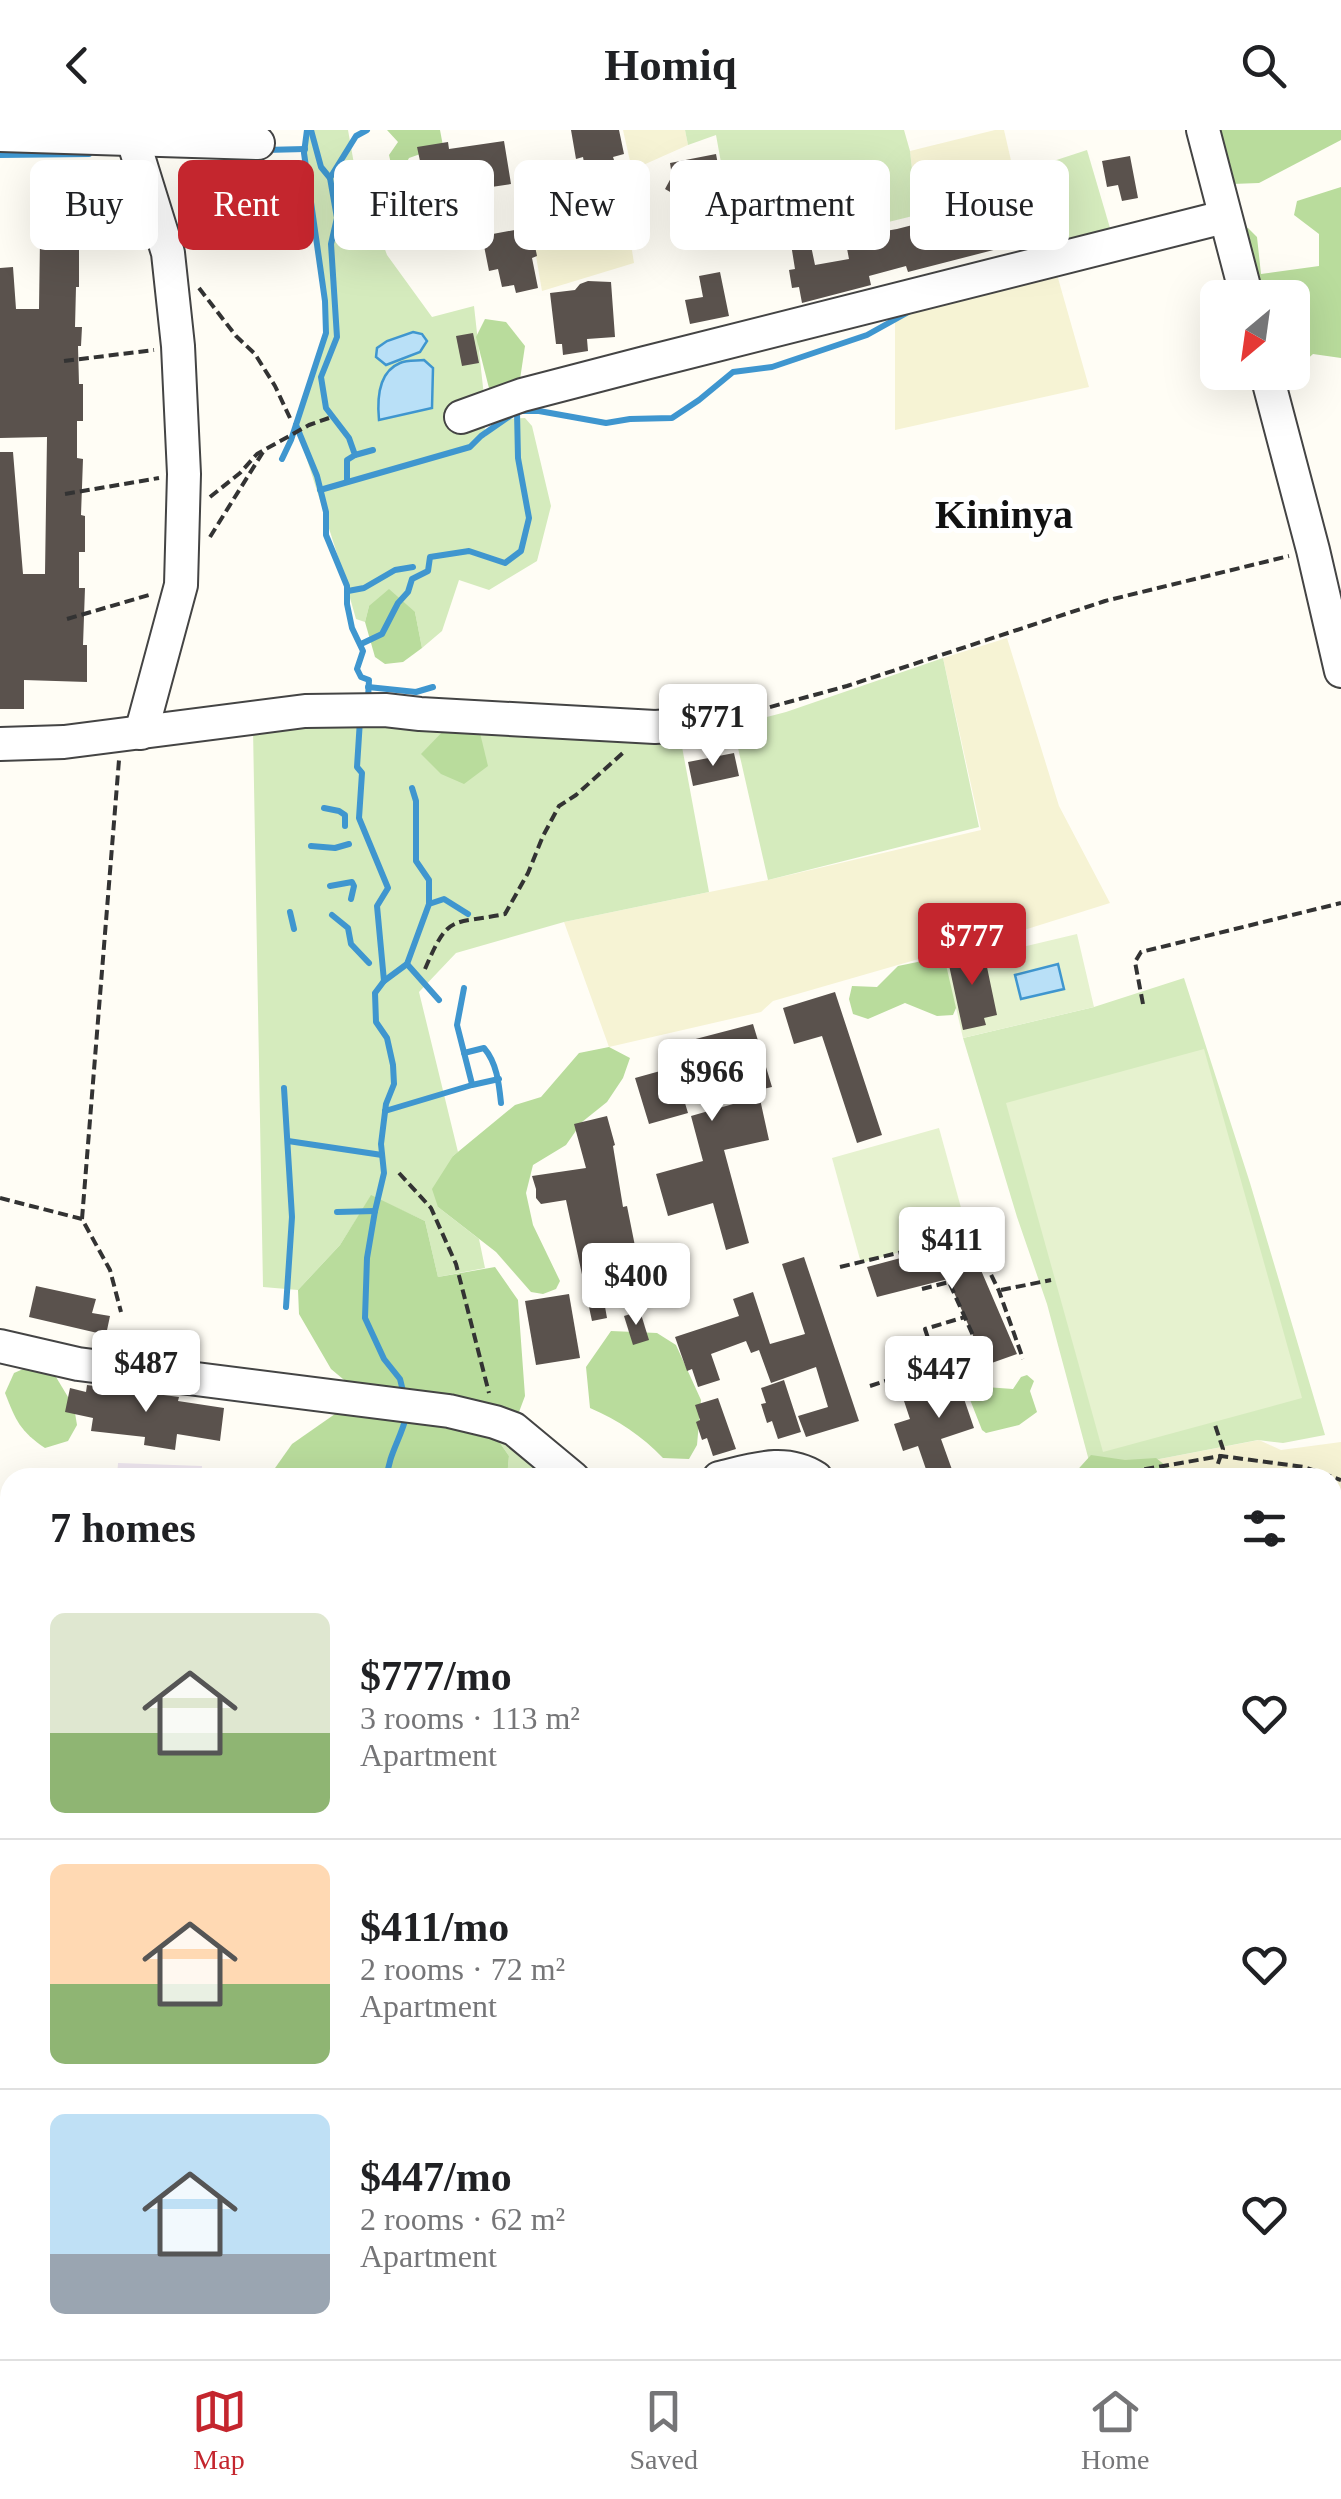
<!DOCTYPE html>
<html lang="en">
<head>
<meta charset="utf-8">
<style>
  body { margin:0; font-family:"Times New Roman",serif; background:#f6f6f6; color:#202124; height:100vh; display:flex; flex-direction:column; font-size:38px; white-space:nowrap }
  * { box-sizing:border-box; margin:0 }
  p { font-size:32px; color:#757577 }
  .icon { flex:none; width:55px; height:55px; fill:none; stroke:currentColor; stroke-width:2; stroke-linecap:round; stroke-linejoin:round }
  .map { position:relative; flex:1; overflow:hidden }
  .sheet { position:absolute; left:0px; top:1338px; width:1342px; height:892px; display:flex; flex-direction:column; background:#fff; border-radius:30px 30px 0 0; box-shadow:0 10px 40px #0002 }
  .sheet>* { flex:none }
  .banner { position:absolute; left:30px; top:30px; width:1282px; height:90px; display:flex; gap:20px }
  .needle { width:65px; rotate:209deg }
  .fabs { position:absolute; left:1200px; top:150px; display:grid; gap:20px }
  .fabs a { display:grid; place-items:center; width:110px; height:110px; border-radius:15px; background:#fff; box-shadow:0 10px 40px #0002; font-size:50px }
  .price { position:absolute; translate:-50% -85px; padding:0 22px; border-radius:10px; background:#fff; color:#222; font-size:32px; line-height:65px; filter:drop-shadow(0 2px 5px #0008) }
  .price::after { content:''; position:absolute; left:50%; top:60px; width:30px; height:22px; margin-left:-15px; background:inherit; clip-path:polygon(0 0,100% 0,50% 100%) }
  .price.selected { background:#c4262e; color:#fff }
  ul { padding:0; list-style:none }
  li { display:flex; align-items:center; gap:30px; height:250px; padding:0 50px }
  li+li { border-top:2px solid #e0e0e0 }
  li span { display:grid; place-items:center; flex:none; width:280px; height:200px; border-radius:15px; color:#555 }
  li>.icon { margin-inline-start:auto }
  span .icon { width:120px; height:120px; fill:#fffc; stroke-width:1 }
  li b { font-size:42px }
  h2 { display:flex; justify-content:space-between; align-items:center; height:120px; padding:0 50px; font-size:42px }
  .chip { padding:0 35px; border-radius:15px; background:#fff; box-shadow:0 10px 40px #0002; font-size:35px; line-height:90px }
  .chip.selected { background:#c4262e; color:#fff }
  header { display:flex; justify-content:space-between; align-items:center; height:130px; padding:0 50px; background:#fff; font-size:45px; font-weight:600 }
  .menu { display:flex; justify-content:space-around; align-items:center; height:140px; border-top:2px solid #e0e0e0; background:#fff; font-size:28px; color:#757577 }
  .menu a { display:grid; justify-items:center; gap:5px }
  .menu .selected { color:#c4262e }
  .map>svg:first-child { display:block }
  .industrial { fill:#eee6ef }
  .farmland { fill:#f6f3d4 }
  .green { fill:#d5ebbd }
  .forest { fill:#b9dc9c }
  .pitch { fill:#e6f2cf }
  .water { fill:#b9e0f7; stroke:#3f96cf; stroke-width:2.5 }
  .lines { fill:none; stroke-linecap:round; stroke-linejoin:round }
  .stream { stroke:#3f96cf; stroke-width:6 }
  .building { fill:#5a524d }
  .minor-casing { stroke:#444; stroke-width:36 }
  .path { stroke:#333; stroke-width:4; stroke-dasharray:10 5; stroke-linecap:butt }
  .minor { stroke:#fff; stroke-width:32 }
  .labels { text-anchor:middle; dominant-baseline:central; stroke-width:10; stroke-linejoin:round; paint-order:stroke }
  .quarter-label { font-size:40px; font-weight:bold; fill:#111; stroke:#fff }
</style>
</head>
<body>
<header><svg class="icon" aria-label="back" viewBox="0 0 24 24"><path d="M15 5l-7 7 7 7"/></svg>Homiq<svg class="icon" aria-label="search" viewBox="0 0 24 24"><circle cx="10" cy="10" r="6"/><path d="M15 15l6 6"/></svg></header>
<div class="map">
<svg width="1341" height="2229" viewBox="0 0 1341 2229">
  <rect width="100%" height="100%" fill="#fffdf5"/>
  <polygon class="industrial" points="118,1333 202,1336 201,1347 117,1347"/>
  <g class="farmland">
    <polygon points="623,0 685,0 688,15 632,40"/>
    <polygon points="995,0 1004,0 1018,61 917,85 910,21"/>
    <polygon points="620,45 634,133 542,161 531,97 531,83"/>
    <polygon points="1054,134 1089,257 895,300 895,179"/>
    <polygon points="1007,508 1059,676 1110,773 986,812 943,822 773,871 761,882 609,917 564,792 768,750 981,700 943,528"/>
    <polygon points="1259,1310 1281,1320 1341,1312 1341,1785 1332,1783 1332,1348 1080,1348 1092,1342"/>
    <polygon points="0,1844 10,1848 10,2005 0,2001"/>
    <polygon points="984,2220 1281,2220 1283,2229 987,2229"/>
  </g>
  <g class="green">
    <polygon points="307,0 348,0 354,34 387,125 432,187 474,176 484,266 485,307 505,289 525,288 532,296 551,376 537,431 489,460 459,450 442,501 422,518 415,482 369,476 365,492 356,489 340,433 296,295 326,203 325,170 305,19"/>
    <polygon points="685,0 904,0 910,21 917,85 876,95 871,67 734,104 716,5 688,15"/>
    <polygon points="1087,20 1110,98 1032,124 1014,44"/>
    <polygon points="943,528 979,697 768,750 733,596 786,582"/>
    <polygon points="298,589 680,606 709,762 564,792 456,823 419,862 458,1022 453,1026 438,1077 479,1109 485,1138 438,1147 425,1091 371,1066 340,1115 298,1160 263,1157 253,599"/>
    <polygon points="1184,848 1250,1053 1325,1305 1283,1313 1258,1310 1092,1342 1047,1174 1017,1087 963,908 1094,877"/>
    <polygon points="491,1300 541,1342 524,1339 519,1347 507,1347 509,1326"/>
    <polygon points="212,2220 664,2220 660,2226 660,2229 210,2229"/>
    <polygon points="719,2220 839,2220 834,2229 719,2229 724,2225"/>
    <polygon points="851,2220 974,2220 977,2229 844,2229"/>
  </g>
  <g class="forest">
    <polygon points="387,0 440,0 443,16 409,28 401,43 392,38 389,25 398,12"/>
    <polygon points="1197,0 1341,0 1341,10 1259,53 1232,54"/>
    <polygon points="1341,57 1341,228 1313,224 1295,240 1282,258 1271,243 1292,242 1292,168 1246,167 1236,100 1248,98 1257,107 1261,144 1319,136 1319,104 1294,85 1297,71"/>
    <polygon points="485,189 506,192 525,216 519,256 490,262 476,207"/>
    <polygon points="389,459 415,482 422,518 403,532 385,534 375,527 365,492 369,476"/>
    <polygon points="449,595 480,603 488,636 464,654 441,644 421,624"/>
    <polygon points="932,829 950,837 962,864 953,885 937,886 905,873 868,889 853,884 849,869 852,856 877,857 898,836"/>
    <polygon points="609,917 630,928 623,948 607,972 582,992 566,1015 533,1035 526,1063 533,1095 560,1151 556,1159 543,1164 531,1162 496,1122 438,1077 432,1059 453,1026 515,975 541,967 579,923"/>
    <polygon points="371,1065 425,1091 438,1147 495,1137 518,1170 525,1266 519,1282 355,1259 331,1239 299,1184 298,1160 340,1115"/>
    <path d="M611,1201L657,1203L676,1215L701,1270L697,1315L689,1329L663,1328C642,1306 618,1290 590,1278L586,1237Z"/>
    <path d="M30,1236L56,1247L74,1277L77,1295L68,1311L45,1318C20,1301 16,1291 5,1263L14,1243Z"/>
    <polygon points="1027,1245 1034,1251 1030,1261 1037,1282 1019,1295 986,1303 982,1300 967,1262 972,1256 1013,1259 1021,1247"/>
    <polygon points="345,1277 491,1300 509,1326 507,1347 268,1348 292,1314"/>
    <polygon points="1091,1325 1125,1330 1156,1328 1180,1347 1071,1347"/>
    <polygon points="0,1688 10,1694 10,1762 7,1763 0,1776"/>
    <polygon points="1333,2193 1341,2199 1341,2229 1321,2229 1305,2220 1332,2220"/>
  </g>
  <g class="pitch">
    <polygon points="1077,804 1094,877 963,908 943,822 986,812 989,825"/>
    <polygon points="1204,919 1302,1268 1103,1322 1006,973"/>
    <polygon points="939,998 968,1103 861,1133 832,1028"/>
  </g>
  <g class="water">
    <polygon points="413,202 422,204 427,211 420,222 386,235 376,227 377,218 387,211"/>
    <path d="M424,230L433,238L432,278L379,290C377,269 378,242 400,233C407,230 417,231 424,230Z"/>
    <polygon points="1058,834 1064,859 1021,869 1015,845"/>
    <polygon points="664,2220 719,2220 725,2225 719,2229 660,2229 660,2226"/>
  </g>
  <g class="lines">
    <g class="stream">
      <polyline points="311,0 321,37 330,48 337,88 331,114 337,207 321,247 326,278 349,308 355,325 347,330 347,352"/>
      <polyline points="265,20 305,19"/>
      <polyline points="0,25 89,24"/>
      <polyline points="330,48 356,6 367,0"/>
      <polyline points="296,295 317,346 326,382 326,405 347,456 347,474 352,498 363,521 357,539 361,547 369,550 368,569"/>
      <polyline points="355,325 373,320"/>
      <polyline points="282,329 291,310 326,203 325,171 304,23 307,0"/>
      <polyline points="320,360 470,317 481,306 517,281 539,281 606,293 630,289 672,288 699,270 733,242 772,237 867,205 912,180"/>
      <polyline points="348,461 364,458 395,440 413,437"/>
      <polyline points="361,514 382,504 398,473 408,462 412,449 428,441 430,427 469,421 505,433 521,421 529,388 518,328 517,282"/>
      <polyline points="368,557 416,562 433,557"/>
      <polyline points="360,590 357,637 362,643 359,688 388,758 377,776 384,851 375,863 376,892 387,908 393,935 394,954 386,974 381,1014 384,1043 375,1081 367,1128 365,1188 384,1229 400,1249 404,1265"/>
      <polyline points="412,658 416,671 416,731 429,750 429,774"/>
      <polyline points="324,678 339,681 345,685 345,696"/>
      <polyline points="311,716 335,718 349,714"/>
      <polyline points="330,756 352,752 354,756 351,769"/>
      <polyline points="290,782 294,799"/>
      <polyline points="332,785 348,798 351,814 369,833"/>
      <polyline points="407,834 439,870"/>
      <polyline points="384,851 407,834 429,774 444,769 468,784"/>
      <polyline points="464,858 457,895 472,954"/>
      <path d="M464,923L484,918C497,933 499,954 501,973"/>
      <polyline points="284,958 292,1087 286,1177"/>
      <polyline points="385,981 472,955 499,949"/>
      <polyline points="288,1011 382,1025"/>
      <polyline points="337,1082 375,1081"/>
      <path d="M387,1348C388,1326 401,1308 406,1287"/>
      <polyline points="338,2220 359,2229"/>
      <polyline points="383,2220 391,2228"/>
    </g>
  </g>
  <g class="building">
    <polygon points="571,0 619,0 624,24 613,27 616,36 606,38 608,45 587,49 583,27 576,29"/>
    <polygon points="504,11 511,54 451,63 457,98 427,103 425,92 422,92 414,32 420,31 417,17 448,12 449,19"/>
    <polygon points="716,24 722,56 714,57 716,67 707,69 711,98 690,101 687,84 677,85 670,78 677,66 665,59 672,46 670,33"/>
    <polygon points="1130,26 1138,68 1122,71 1118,55 1107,57 1102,31"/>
    <polygon points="41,40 71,41 71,63 77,63 77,82 74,82 75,120 79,120 79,157 76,157 75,197 82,197 81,216 78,216 79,254 83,254 83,291 77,291 77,328 83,329 81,385 85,386 85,422 79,422 79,458 85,458 83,515 87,515 87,552 24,550 24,579 0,579 0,322 13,322 23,444 45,444 47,307 0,308 0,138 13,137 16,179 39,179"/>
    <polygon points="1014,69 1024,104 1011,107 1013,115 908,142 906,136 869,146 871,155 802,173 799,157 792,158 789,140 795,139 791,114 810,111 815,135 849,129 845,108 897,99"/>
    <polygon points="531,97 537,126 532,128 538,158 516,163 514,155 502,157 498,139 489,141 482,106"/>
    <polygon points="720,142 729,186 690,194 685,170 703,167 699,146"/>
    <polygon points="588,151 611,152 615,207 587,209 588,221 563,225 562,214 556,214 550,163 575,160 580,154"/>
    <polygon points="473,203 479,233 462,236 456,206"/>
    <polygon points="734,623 739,646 693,656 688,632"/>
    <polygon points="983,818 997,885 984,888 986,895 963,900 947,826"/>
    <polygon points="835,862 882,1005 857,1013 822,906 794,914 783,878"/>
    <polygon points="753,894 772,957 758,960 769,1010 724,1020 749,1113 726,1120 713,1073 668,1086 656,1044 703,1031 691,986 733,974 721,927 675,940 688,983 649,994 635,948 671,938 665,917"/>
    <polygon points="607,986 615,1015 613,1016 623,1077 627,1076 641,1146 601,1154 607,1188 592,1191 566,1070 541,1074 536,1068 536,1059 532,1046 586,1038 574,994"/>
    <polygon points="968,1110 1017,1224 986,1235 948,1149 877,1167 867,1137"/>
    <polygon points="804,1127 859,1291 806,1307 798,1286 828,1277 816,1237 771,1253 759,1220 751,1223 746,1211 711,1224 720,1250 698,1257 692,1239 687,1241 675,1207 739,1186 733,1169 753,1162 770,1214 805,1204 782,1134"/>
    <polygon points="36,1156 96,1169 92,1183 110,1186 106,1205 29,1187"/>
    <polygon points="569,1164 580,1228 536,1235 525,1171"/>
    <polygon points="640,1181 649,1210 633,1215 624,1186"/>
    <polygon points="986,1240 991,1257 963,1266 974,1298 941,1309 955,1348 929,1348 918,1316 903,1321 894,1294 910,1289 903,1268"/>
    <polygon points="784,1250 801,1302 778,1309 772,1291 767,1293 761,1274 766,1273 761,1258"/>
    <polygon points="87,1255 179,1267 178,1271 224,1278 220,1311 177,1304 175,1320 144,1315 145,1307 91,1301 93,1288 65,1282 70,1258 86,1262"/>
    <polygon points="718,1268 736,1319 713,1326 707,1308 702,1310 696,1292 700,1290 695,1275"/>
  </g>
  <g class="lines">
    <defs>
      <g id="minor">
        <polyline points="1203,0 1247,168"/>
        <polyline points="0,5 258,13"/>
        <polyline points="133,10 168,123 178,216 184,344 181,455 141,603"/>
        <polyline points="1266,242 1313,420 1341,541"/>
        <polyline points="461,287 522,265 645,233 1224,87"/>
        <polyline points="0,614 64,612 305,581 385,580 420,584 655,597 714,593"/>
        <polyline points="0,1216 78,1234 449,1281 495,1292 514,1299 573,1348"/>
        <path d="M719,1348C753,1340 785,1328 816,1348"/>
        <polyline points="1332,1792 1341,1794"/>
        <polyline points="1332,1845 1341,1820"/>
      </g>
    </defs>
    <use href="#minor" class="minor-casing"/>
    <g class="path">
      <polyline points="59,94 127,86"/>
      <polyline points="199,158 236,206 255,224 275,256 290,288"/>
      <polyline points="64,231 154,220"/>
      <polyline points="65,364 159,348"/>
      <polyline points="210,367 240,343 257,324 309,295 329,288"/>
      <polyline points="210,407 263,322"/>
      <polyline points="67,489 149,465"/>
      <polyline points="741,585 847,556 1105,471 1289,426"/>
      <path d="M425,839C449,783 450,795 505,784L528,743L543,706L559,676L576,665L624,622"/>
      <polyline points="1143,874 1135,832 1141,822 1341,773"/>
      <polyline points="399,1043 431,1078 456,1134 489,1263"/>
      <polyline points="0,1068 82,1089 110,1140 121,1182"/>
      <polyline points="82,1089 119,630"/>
      <polyline points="840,1137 972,1105 999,1161 1023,1229"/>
      <polyline points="922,1159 949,1152 980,1221 983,1236 927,1257"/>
      <polyline points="1001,1160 1051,1150"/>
      <polyline points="937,1235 925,1199 965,1187"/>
      <polyline points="870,1256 976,1222"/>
      <polyline points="1100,1347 1221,1326 1304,1337 1341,1350"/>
      <polyline points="1213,1348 1223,1319 1215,1295"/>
      <polyline points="978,2220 981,2229"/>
      <polyline points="1285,2220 1287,2229"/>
      <polyline points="839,2229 846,2220"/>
    </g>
    <use href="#minor" class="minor"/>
  </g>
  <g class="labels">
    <g class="quarter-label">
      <text x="1004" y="384">Kininya</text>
    </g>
  </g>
</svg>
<div class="fabs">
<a><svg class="needle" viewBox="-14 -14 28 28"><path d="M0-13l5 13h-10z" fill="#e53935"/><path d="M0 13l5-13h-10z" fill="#757577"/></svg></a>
</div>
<b class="price" style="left:713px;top:639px">$771</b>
<b class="price selected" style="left:972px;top:858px">$777</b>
<b class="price" style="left:712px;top:994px">$966</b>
<b class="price" style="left:952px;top:1162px">$411</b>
<b class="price" style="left:636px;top:1198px">$400</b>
<b class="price" style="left:146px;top:1285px">$487</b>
<b class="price" style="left:939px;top:1291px">$447</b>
<div class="banner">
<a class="chip">Buy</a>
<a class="chip selected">Rent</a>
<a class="chip">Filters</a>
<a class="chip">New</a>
<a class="chip">Apartment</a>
<a class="chip">House</a>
</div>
<section class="sheet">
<h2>7 homes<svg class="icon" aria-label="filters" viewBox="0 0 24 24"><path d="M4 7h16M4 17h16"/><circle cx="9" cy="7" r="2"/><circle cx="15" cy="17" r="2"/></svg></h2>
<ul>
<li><span style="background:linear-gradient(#dfe7d0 60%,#8fb573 0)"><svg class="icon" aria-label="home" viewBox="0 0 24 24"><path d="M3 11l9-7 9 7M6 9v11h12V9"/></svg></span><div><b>$777/mo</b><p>3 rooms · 113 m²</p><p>Apartment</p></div><svg class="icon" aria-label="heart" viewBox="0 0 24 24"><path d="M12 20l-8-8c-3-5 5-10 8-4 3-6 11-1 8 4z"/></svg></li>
<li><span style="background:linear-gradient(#ffd9b3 60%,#8fb573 0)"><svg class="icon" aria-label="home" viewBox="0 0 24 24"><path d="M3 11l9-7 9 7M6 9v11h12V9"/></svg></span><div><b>$411/mo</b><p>2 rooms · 72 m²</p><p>Apartment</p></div><svg class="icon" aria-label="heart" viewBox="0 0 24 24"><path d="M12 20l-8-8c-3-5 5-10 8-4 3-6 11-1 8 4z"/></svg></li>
<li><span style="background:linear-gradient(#bfe0f5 70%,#9aa5b1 0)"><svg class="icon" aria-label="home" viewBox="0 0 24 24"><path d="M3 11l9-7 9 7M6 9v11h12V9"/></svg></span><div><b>$447/mo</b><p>2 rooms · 62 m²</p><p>Apartment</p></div><svg class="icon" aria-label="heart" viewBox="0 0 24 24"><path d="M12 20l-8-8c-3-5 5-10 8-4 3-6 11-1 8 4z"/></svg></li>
</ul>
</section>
</div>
<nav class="menu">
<a class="selected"><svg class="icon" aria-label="map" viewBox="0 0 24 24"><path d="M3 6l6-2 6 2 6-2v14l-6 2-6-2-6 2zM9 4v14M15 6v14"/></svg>Map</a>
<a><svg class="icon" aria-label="saved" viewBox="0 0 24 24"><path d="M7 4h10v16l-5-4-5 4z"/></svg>Saved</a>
<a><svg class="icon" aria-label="home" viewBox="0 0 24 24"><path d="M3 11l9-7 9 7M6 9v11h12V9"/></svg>Home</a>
</nav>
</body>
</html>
